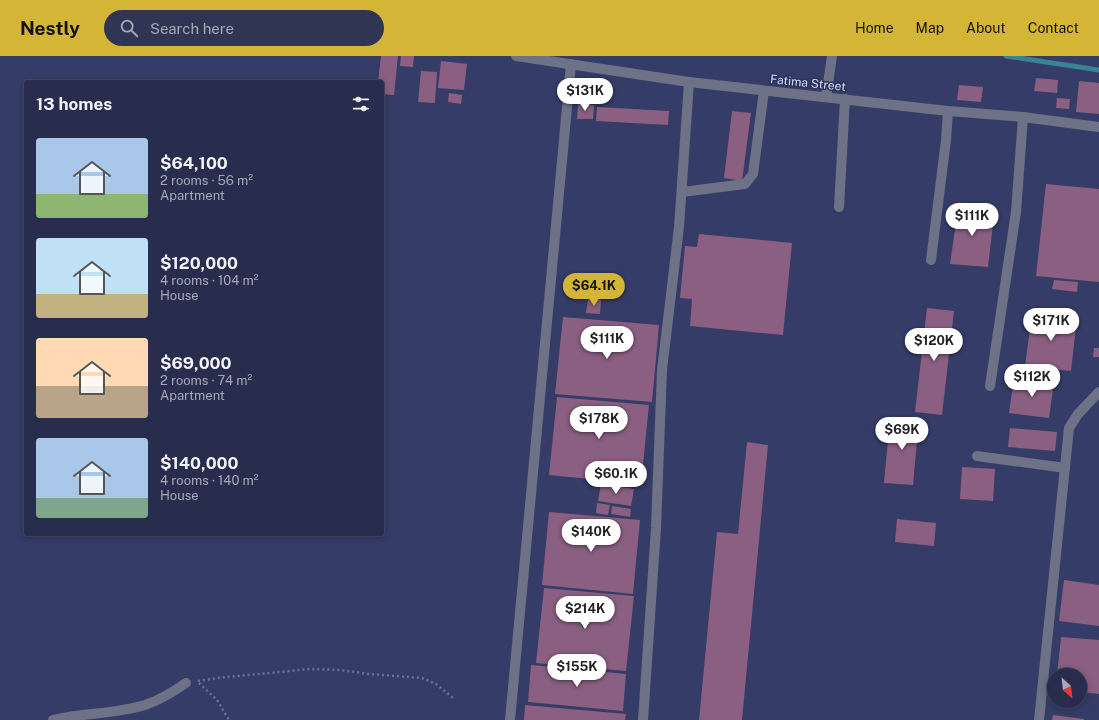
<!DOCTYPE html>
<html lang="en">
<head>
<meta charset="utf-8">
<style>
  body { margin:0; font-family:"Public Sans",sans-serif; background:#303554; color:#f1f3f6; height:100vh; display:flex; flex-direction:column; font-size:15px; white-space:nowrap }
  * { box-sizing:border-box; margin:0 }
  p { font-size:13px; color:#a5a8b6 }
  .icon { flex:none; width:22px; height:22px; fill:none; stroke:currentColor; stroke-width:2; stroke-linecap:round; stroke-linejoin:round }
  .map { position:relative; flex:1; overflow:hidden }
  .side { position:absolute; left:24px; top:24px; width:360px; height:456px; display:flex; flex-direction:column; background:#282d4d; border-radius:4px; box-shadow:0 2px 10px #0003,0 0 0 1px #444965 }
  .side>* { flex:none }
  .needle { width:26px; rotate:153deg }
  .fabs { position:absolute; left:1047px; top:612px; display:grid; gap:8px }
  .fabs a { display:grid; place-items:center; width:40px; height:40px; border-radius:50%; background:#282d4d; box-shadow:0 2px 10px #0003,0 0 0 1px #444965; font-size:20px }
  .price { position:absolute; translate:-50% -34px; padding:0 9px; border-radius:14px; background:#fff; color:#222; font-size:13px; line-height:26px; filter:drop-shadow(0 1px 2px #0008) }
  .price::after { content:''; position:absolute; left:50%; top:24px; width:12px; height:9px; margin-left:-6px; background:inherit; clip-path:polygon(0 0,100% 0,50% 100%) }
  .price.current { background:#d5b535; color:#111 }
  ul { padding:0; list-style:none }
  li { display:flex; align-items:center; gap:12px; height:100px; padding:0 12px }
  li span { display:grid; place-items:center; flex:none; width:112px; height:80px; border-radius:4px; color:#555 }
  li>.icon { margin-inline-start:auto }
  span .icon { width:48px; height:48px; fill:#fffc; stroke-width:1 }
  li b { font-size:17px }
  h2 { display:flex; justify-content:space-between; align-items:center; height:48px; padding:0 12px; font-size:17px }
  header { display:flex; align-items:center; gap:24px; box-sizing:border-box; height:56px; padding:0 20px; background:#d5b535; color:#111 }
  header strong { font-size:19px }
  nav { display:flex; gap:22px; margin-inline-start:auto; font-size:14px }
  .search { width:280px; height:36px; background:#303554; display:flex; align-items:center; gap:10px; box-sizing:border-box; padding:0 14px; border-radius:22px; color:#a5a8b6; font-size:15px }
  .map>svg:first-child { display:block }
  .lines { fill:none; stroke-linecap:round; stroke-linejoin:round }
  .stream { stroke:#3a8393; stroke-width:5 }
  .building { fill:#8a5f81 }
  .path { stroke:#6b7298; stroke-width:2.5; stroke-dasharray:2 3; stroke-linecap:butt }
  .minor { stroke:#6d7287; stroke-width:10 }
  .labels { text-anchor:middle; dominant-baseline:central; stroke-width:3; stroke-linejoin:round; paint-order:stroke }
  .street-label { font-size:12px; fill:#d8def9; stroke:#2b325b }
</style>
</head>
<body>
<header>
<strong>Nestly</strong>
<div class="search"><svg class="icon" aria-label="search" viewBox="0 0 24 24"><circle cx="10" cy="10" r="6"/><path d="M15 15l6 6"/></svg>Search here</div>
<nav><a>Home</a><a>Map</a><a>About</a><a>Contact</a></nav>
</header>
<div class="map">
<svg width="1099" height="664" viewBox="0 0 1099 664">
  <rect width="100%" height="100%" fill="#353c67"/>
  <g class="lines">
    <polyline class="stream" points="1006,0 1099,14"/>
  </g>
  <g class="building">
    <polygon points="381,0 398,0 394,39 382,38 382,26 378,26"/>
    <polygon points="401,0 414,0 413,11 400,10"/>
    <polygon points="441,5 467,8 464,34 438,32"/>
    <polygon points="421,15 437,16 435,47 418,46"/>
    <polygon points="1036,22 1058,24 1057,37 1034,35"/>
    <polygon points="1079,25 1099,27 1099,58 1076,56"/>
    <polygon points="959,29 983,31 981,46 957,44"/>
    <polygon points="449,37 462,39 461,48 448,46"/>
    <polygon points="1057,42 1070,43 1069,53 1056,52"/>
    <polygon points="578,48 594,49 593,63 577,63"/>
    <polygon points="597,51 669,55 668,69 596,65"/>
    <polygon points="732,55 751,57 742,125 724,122"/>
    <polygon points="1046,128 1099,133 1099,226 1036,220"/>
    <polygon points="959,146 994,160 988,211 950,208"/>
    <polygon points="699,178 792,187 783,279 690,270 692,243 680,242 685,190 697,191"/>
    <polygon points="1054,224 1078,226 1077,236 1052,233"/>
    <polygon points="588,243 601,244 600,258 586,257"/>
    <polygon points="927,252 954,255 942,359 915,356"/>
    <polygon points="1032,257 1077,262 1071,315 1025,310"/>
    <polygon points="563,261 659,269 652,346 555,338"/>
    <polygon points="1094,292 1099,292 1099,301 1093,301"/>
    <polygon points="1014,321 1054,326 1049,362 1009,357"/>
    <polygon points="557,341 649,349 641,428 549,419"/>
    <polygon points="890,361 919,363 913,429 884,427"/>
    <polygon points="1010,372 1057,376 1055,395 1008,391"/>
    <polygon points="747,386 768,389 742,664 699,664 717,476 738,478"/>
    <polygon points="962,411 995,413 993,445 960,443"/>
    <polygon points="601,428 634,433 631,450 598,445"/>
    <polygon points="597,447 610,449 608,459 596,457"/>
    <polygon points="612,450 631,453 630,461 611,458"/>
    <polygon points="549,456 640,464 633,538 542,529"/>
    <polygon points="897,463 936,467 934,490 895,486"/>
    <polygon points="1064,524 1099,529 1099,570 1059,565"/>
    <polygon points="544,532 634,540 626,615 536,607"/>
    <polygon points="1061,581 1099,584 1099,638 1080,636 1080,619 1057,619"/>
    <polygon points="531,609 626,618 623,655 528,646"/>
    <polygon points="525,649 626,658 625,664 524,664"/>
    <polygon points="1053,659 1084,663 1084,664 1052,664"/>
  </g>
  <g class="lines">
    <g class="path">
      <polyline points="198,625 218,622 310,613 341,614 369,618 422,622 436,628 453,642"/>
      <polyline points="199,627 217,644 229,664"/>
    </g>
    <g class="minor">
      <polyline points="516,0 689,26 948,55 1023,61 1099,71"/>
      <polyline points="826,41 832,0"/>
      <polyline points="682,136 745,128 753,118 764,35"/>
      <polyline points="839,151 845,43"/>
      <polyline points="931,204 946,84 948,55"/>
      <polyline points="990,330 1016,156 1023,61"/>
      <polyline points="977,400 1065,412"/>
      <path d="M53,664C83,657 115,658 145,649C160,644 173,636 186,627"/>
      <polyline points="510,664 571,8"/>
      <polyline points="643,664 656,472 662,314 679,171 689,26"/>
      <polyline points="1039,664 1069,372 1078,358 1099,336"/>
    </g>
  </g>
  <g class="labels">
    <g class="street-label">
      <text transform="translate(808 27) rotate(6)">Fatima Street</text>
    </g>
  </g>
</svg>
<div class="fabs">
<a><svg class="needle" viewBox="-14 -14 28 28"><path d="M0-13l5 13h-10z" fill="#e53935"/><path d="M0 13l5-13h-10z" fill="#a5a8b6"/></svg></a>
</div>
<b class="price" style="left:585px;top:56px">$131K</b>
<b class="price" style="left:972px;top:181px">$111K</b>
<b class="price current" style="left:594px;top:251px">$64.1K</b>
<b class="price" style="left:1051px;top:286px">$171K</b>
<b class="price" style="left:607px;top:304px">$111K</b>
<b class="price" style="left:934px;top:306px">$120K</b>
<b class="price" style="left:1032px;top:342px">$112K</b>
<b class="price" style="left:599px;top:384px">$178K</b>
<b class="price" style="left:902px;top:395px">$69K</b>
<b class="price" style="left:616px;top:439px">$60.1K</b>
<b class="price" style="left:591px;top:497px">$140K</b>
<b class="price" style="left:585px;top:574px">$214K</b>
<b class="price" style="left:577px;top:632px">$155K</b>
<section class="side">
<h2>13 homes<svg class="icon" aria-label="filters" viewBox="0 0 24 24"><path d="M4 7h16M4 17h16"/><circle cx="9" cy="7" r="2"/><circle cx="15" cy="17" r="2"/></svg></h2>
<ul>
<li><span style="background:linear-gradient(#a9c7e8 70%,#8fb573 0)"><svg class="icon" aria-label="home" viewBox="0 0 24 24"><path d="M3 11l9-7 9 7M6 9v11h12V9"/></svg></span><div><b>$64,100</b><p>2 rooms · 56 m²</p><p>Apartment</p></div></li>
<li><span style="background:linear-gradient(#bfe0f5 70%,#c2b280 0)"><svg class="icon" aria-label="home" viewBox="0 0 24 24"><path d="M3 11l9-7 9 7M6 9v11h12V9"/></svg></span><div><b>$120,000</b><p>4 rooms · 104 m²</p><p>House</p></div></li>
<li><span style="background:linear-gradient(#ffd9b3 60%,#b9a48a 0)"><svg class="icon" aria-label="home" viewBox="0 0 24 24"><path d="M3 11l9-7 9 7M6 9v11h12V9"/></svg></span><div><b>$69,000</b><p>2 rooms · 74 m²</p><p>Apartment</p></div></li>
<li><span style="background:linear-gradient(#a9c7e8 75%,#7fa58c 0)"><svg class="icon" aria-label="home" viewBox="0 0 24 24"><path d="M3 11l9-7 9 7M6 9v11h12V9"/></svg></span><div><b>$140,000</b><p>4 rooms · 140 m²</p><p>House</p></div></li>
</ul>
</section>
</div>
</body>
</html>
